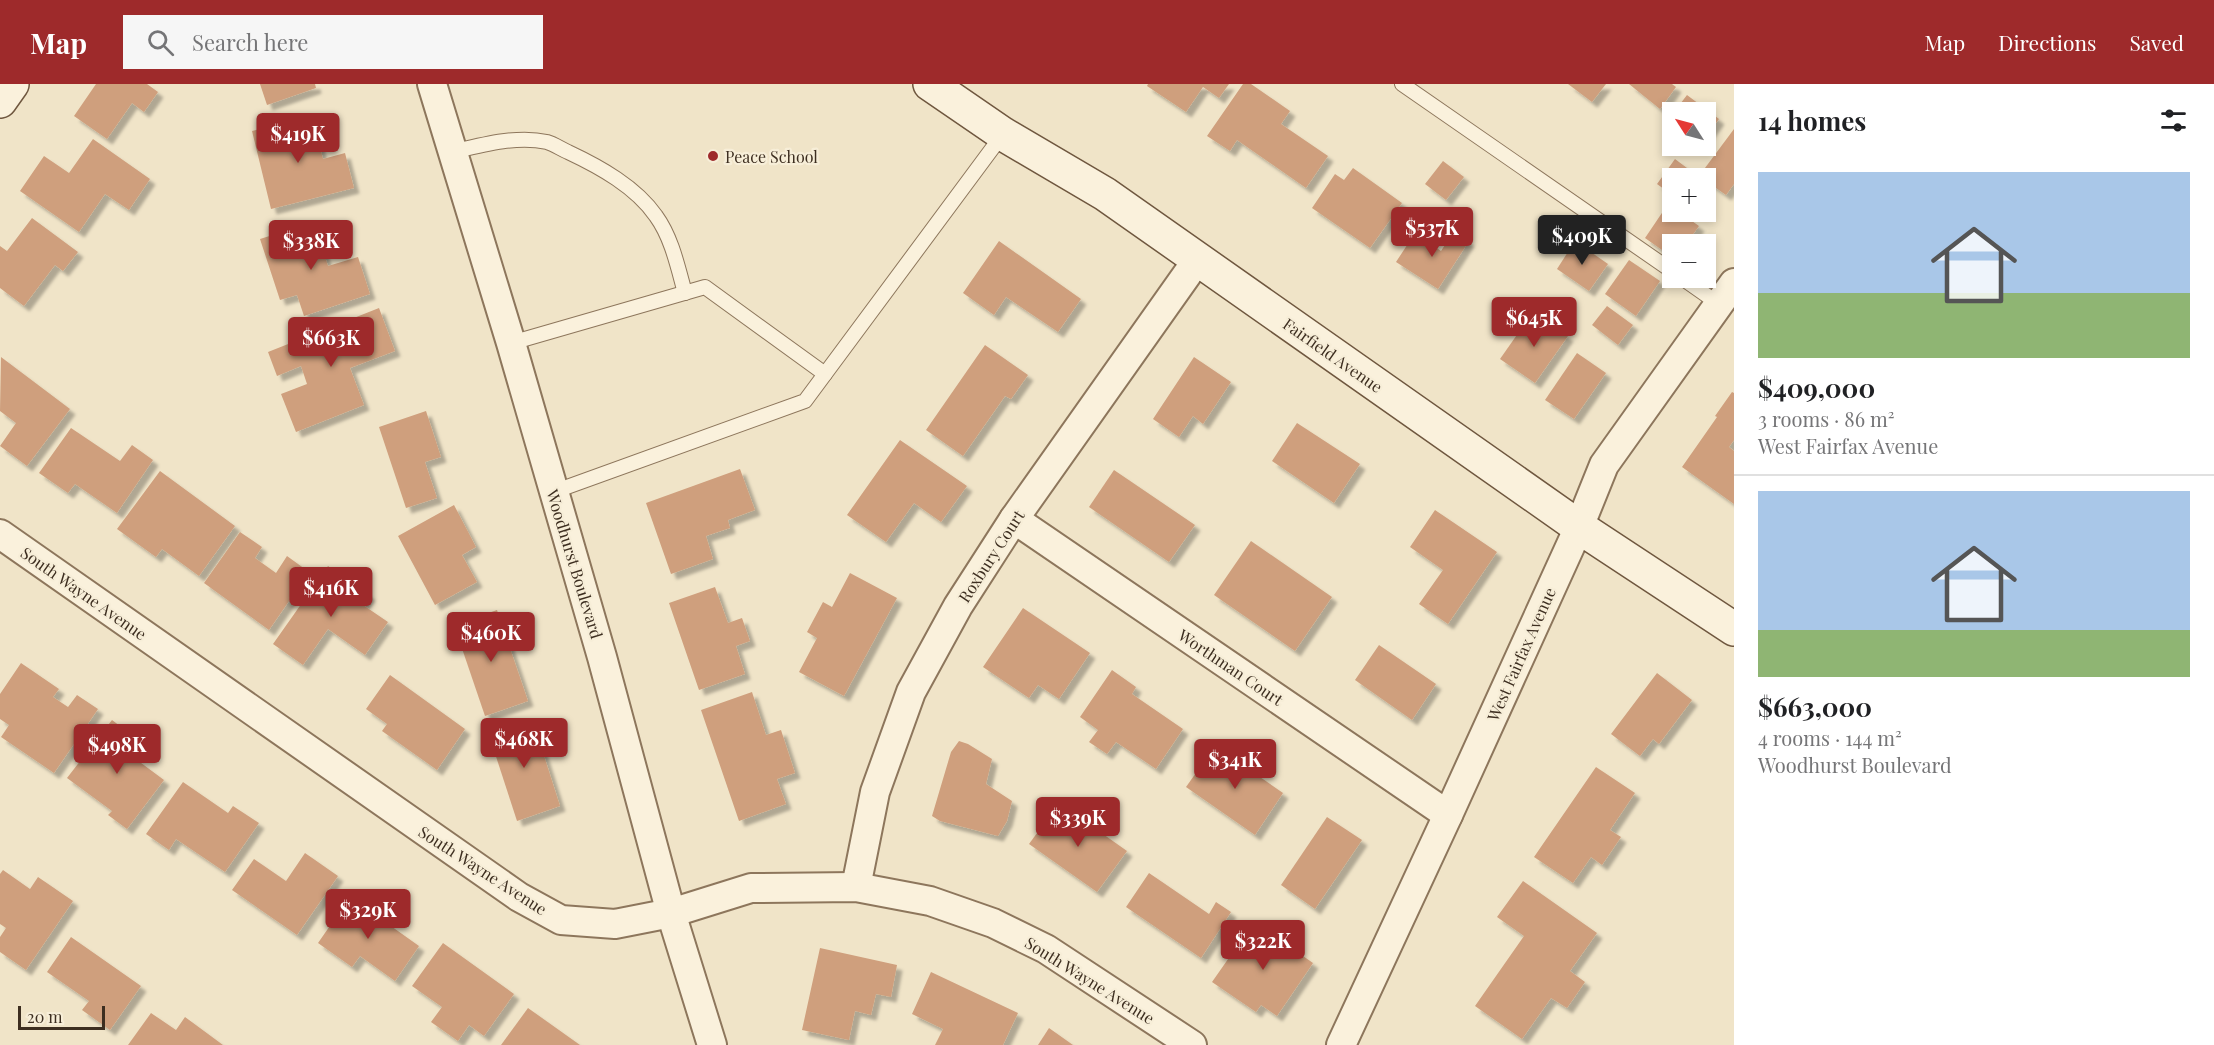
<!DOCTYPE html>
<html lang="en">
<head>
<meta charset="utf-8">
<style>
  body { margin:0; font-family:"Playfair Display",serif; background:#f6f6f6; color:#202124; height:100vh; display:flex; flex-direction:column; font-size:22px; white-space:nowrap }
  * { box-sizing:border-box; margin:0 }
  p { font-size:20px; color:#757577 }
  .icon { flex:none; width:33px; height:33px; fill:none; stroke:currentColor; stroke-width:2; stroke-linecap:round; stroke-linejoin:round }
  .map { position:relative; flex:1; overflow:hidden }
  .sheet { display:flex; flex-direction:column; background:#fff; width:480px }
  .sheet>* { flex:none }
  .needle { width:39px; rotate:306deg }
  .controls { position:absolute; left:1662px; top:18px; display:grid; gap:12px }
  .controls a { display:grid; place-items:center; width:54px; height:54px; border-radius:0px; background:#fff; box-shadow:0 3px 9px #0003; font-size:30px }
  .scale { position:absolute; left:18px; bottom:15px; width:87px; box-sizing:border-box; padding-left:6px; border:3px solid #3d2e20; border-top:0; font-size:16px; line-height:21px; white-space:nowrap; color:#3d2e20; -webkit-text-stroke:4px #f7eed8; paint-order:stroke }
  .price { position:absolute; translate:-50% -51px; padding:0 14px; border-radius:6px; background:#9e2a2b; color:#fff; font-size:20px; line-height:39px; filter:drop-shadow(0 2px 3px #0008) }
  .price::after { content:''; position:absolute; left:50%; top:36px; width:18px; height:14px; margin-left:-9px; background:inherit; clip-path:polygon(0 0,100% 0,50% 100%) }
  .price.on { background:#222; color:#fff }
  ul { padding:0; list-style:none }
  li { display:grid; align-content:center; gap:12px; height:318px; padding:0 24px }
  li+li { border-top:2px solid #e0e0e0 }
  li span { display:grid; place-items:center; height:186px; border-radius:0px; color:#555 }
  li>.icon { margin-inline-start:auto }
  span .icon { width:108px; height:108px; fill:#fffc; stroke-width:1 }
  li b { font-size:26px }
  h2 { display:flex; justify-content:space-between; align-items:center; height:72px; padding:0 24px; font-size:26px }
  header { display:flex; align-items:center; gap:36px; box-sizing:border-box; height:84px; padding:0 30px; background:#9e2a2b; color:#fff }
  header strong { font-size:28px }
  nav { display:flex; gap:33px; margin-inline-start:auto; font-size:21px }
  .search { width:420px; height:54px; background:#f6f6f6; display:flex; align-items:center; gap:15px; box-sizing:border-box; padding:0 21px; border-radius:0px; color:#757577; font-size:22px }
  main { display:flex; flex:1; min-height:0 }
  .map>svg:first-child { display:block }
  .building { fill:#cf9f7d; filter:url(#shadow) }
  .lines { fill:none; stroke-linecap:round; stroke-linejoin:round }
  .lane-casing { stroke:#8d765c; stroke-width:16 }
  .street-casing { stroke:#8d765c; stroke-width:32 }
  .secondary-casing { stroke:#6f573f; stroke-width:36 }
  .lane { stroke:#faf1dc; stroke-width:14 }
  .street { stroke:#faf1dc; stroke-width:28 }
  .secondary { stroke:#faf1dc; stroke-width:33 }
  .poi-dot { fill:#9e2a2b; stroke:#f7eed8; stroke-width:2 }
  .labels { text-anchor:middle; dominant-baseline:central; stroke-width:4.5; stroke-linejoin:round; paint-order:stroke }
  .poi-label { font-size:16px; fill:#3d2e20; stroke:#f7eed8; text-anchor:start }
  .street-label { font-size:16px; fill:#3d2e20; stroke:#f7eed8 }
</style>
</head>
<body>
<header>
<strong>Map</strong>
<div class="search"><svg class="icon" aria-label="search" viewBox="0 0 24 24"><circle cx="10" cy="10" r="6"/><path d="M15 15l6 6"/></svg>Search here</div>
<nav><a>Map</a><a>Directions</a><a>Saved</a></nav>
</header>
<main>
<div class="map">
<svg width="1734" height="961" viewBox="0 0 1734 961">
  <defs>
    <filter id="shadow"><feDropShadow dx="5.5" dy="5.5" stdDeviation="1.5" flood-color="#0004"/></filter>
  </defs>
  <rect width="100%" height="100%" fill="#f0e4c8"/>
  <g class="building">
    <polygon points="96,0 147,0 158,8 144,28 132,19 107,55 74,32"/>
    <polygon points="260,0 315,0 316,4 267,21"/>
    <polygon points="1148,0 1229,0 1219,14 1203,3 1186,28 1147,2"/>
    <polygon points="1243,0 1251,0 1290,27 1281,40 1328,72 1306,104 1237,56 1230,67 1207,52"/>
    <polygon points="1568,0 1606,0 1592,18"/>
    <polygon points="1629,0 1672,0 1676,3 1660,25"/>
    <polygon points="1687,11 1719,35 1706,53 1706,28 1674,28"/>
    <polygon points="312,32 323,75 345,69 354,104 271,125 252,47"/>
    <polygon points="1734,45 1734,100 1726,111 1699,92"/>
    <polygon points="93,55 150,95 129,126 105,110 79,148 20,107 44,72 69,89"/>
    <polygon points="1675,75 1695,90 1691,94 1672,94 1672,111 1657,100"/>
    <polygon points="1443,77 1464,93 1446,116 1425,100"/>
    <polygon points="1353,84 1402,119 1370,164 1312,124 1335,90 1344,96"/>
    <polygon points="1668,120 1672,123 1672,128 1679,128 1699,142 1686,160 1672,160 1672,173 1645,154"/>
    <polygon points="32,134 78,168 63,187 55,181 24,222 0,204 0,162 7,167"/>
    <polygon points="314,138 328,182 358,173 370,210 304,232 297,211 280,216 260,155"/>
    <polygon points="1454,147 1469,157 1438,205 1396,178 1415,149 1441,167"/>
    <polygon points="999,157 1081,215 1058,248 1006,213 994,231 963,209"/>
    <polygon points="1575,157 1608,180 1589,207 1557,185"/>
    <polygon points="1629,176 1660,197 1636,232 1605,210"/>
    <polygon points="1607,222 1633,241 1618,261 1592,241"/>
    <polygon points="379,224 395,267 350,284 364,321 296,348 281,310 307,300 301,282 277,292 268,268"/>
    <polygon points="1533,228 1568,252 1535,299 1500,275"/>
    <polygon points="985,261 1028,291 1011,315 1005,312 963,372 926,346"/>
    <polygon points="1577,269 1606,289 1574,335 1545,316"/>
    <polygon points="1,273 70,325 27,382 0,362 16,339 0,327"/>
    <polygon points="1194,273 1231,298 1203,340 1193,332 1179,353 1153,335"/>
    <polygon points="1732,308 1734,309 1734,356 1729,363 1734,367 1734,420 1682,383 1717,333 1715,332"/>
    <polygon points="426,327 441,373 425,378 437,414 406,424 379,343"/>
    <polygon points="1297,339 1360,380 1334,419 1272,377"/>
    <polygon points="71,344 120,377 132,361 153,376 117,429 75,400 68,409 39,389"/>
    <polygon points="900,356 967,402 941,438 914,419 886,458 847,431"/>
    <polygon points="740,385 755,426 728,436 730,444 706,452 713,475 671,490 646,419"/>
    <polygon points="1114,386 1195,441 1169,478 1089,423"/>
    <polygon points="160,387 235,442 199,492 162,465 156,473 117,445"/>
    <polygon points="454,421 476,463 462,471 477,498 435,521 398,452"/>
    <polygon points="1435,426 1497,468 1448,540 1419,520 1443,486 1410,463"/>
    <polygon points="240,448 262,463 255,474 276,489 287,472 309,488 269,546 204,499"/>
    <polygon points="1251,457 1332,513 1295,567 1214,511"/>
    <polygon points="328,482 370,511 363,521 388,538 365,571 328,545 303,581 273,560"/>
    <polygon points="850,489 897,514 844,612 799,588 817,554 807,548 823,518 832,523"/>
    <polygon points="715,503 728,539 742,534 750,557 736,562 745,590 699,606 669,519"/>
    <polygon points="1023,524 1090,569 1059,615 1038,601 1029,614 983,583"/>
    <polygon points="497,526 528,617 485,632 454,541"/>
    <polygon points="1379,561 1436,600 1412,636 1355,596"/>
    <polygon points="21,579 59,605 53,613 68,623 77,611 98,625 54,689 1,653 9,641 0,635 0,610"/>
    <polygon points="1112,586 1136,603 1132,610 1183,645 1156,685 1116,658 1107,670 1089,658 1098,646 1080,633"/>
    <polygon points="1657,589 1692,616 1659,660 1653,655 1640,672 1611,650"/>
    <polygon points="390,591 465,645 437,686 382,647 387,640 366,625"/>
    <polygon points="752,608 766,651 781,646 795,689 777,695 786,720 739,737 701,626"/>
    <polygon points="532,634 560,722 517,737 488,648"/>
    <polygon points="112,636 144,660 133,673 164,696 127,745 108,731 112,727 67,694"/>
    <polygon points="959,657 968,660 992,675 986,700 1012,717 1007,737 998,752 940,737 932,732 951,668"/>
    <polygon points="1215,662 1283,709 1255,751 1186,703"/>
    <polygon points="1596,683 1635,709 1610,746 1621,753 1602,781 1591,773 1573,799 1534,773"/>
    <polygon points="183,698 228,729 233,722 259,739 225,788 176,755 169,766 146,750"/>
    <polygon points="1059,719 1127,767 1097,808 1029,760"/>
    <polygon points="1327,733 1362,756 1315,825 1281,801"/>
    <polygon points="305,769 338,792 297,851 232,806 254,775 286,797"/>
    <polygon points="3,786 30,805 38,793 73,817 26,886 0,868 0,853 6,844 0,840 0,790"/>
    <polygon points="1149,789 1209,830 1216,818 1231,828 1201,874 1126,823"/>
    <polygon points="1523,797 1597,849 1570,887 1585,898 1567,924 1551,914 1522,955 1475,922 1524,852 1497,833"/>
    <polygon points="350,813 419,862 395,897 360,872 352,883 318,859"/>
    <polygon points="1254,838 1313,879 1277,932 1261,921 1256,928 1212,898"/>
    <polygon points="71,853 141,902 110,946 82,926 89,917 47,888"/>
    <polygon points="443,859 514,910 484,952 469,941 458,957 431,938 442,923 412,902"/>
    <polygon points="820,864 897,881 891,913 876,910 871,931 855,927 849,956 802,946"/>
    <polygon points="931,888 1018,929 1003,961 935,961 943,945 912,930"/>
    <polygon points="528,924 580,961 501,961"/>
    <polygon points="151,929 176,946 185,933 223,961 128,961"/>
    <polygon points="1049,944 1073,961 1038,961"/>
  </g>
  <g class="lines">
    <defs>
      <g id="lane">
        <polyline points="1402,0 1672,187"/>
        <path d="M452,68C481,61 517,51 547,58C554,60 561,65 568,68C600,83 636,103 656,132C672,154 678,184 685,209"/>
        <polyline points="1682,194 1719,220"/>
        <polyline points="511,259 705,203 825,290 1003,50"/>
        <polyline points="553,408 805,317 825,290"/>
      </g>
      <g id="street">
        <polyline points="432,0 511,259 602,573 671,829 712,961"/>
        <polyline points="1014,435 1448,731"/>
        <polyline points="0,450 519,813 561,836 615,840 671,829 751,804 856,803 930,817 993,839 1046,865 1192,961"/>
        <polyline points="856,803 875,708 911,608 958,522 1014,435 1198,175"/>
        <polyline points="1341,961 1448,731 1579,443 1604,381 1734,199"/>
      </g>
      <g id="secondary">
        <polyline points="930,0 1003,50 1105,110 1579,443 1734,545"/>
        <polyline points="0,17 12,0"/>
      </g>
    </defs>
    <use href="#lane" class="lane-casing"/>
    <use href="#street" class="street-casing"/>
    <use href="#secondary" class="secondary-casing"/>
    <use href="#lane" class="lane"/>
    <use href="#street" class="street"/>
    <use href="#secondary" class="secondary"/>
  </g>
  <circle class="poi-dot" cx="713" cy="72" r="6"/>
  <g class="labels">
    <g class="poi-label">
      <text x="725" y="72">Peace School</text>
    </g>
    <g class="street-label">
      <text transform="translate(1333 271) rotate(35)">Fairfield Avenue</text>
      <text transform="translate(991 472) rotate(-57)">Roxbury Court</text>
      <text transform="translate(575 480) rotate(73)">Woodhurst Boulevard</text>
      <text transform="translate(84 509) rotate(35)">South Wayne Avenue</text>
      <text transform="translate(1521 570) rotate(-66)">West Fairfax Avenue</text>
      <text transform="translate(1231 583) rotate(34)">Worthman Court</text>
      <text transform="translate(483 786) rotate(33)">South Wayne Avenue</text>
      <text transform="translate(1090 896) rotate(32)">South Wayne Avenue</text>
    </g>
  </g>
</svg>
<div class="controls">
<a><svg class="needle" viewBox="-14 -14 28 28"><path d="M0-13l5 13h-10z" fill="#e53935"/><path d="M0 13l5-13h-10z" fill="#757577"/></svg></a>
<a>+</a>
<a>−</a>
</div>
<div class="scale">20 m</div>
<b class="price" style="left:298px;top:80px">$419K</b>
<b class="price" style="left:1432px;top:174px">$537K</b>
<b class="price on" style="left:1582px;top:182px">$409K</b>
<b class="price" style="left:311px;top:187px">$338K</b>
<b class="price" style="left:1534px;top:264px">$645K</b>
<b class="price" style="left:331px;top:284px">$663K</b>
<b class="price" style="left:331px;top:534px">$416K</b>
<b class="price" style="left:491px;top:579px">$460K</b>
<b class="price" style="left:524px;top:685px">$468K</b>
<b class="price" style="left:117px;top:691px">$498K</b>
<b class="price" style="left:1235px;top:706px">$341K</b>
<b class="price" style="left:1078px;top:764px">$339K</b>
<b class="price" style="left:368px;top:856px">$329K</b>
<b class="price" style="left:1263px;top:887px">$322K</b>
</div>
<section class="sheet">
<h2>14 homes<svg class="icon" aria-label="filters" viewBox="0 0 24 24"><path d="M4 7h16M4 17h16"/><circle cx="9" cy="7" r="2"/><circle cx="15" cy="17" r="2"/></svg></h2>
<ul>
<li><span style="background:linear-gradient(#a9c7e8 65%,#8fb573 0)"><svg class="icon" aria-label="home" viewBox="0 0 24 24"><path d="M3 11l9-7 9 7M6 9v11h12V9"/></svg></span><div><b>$409,000</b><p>3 rooms · 86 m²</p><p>West Fairfax Avenue</p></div></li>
<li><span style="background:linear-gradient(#a9c7e8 75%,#8fb573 0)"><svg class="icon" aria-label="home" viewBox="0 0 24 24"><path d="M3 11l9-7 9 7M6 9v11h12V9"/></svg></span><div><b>$663,000</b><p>4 rooms · 144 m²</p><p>Woodhurst Boulevard</p></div></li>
</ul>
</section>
</main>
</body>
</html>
